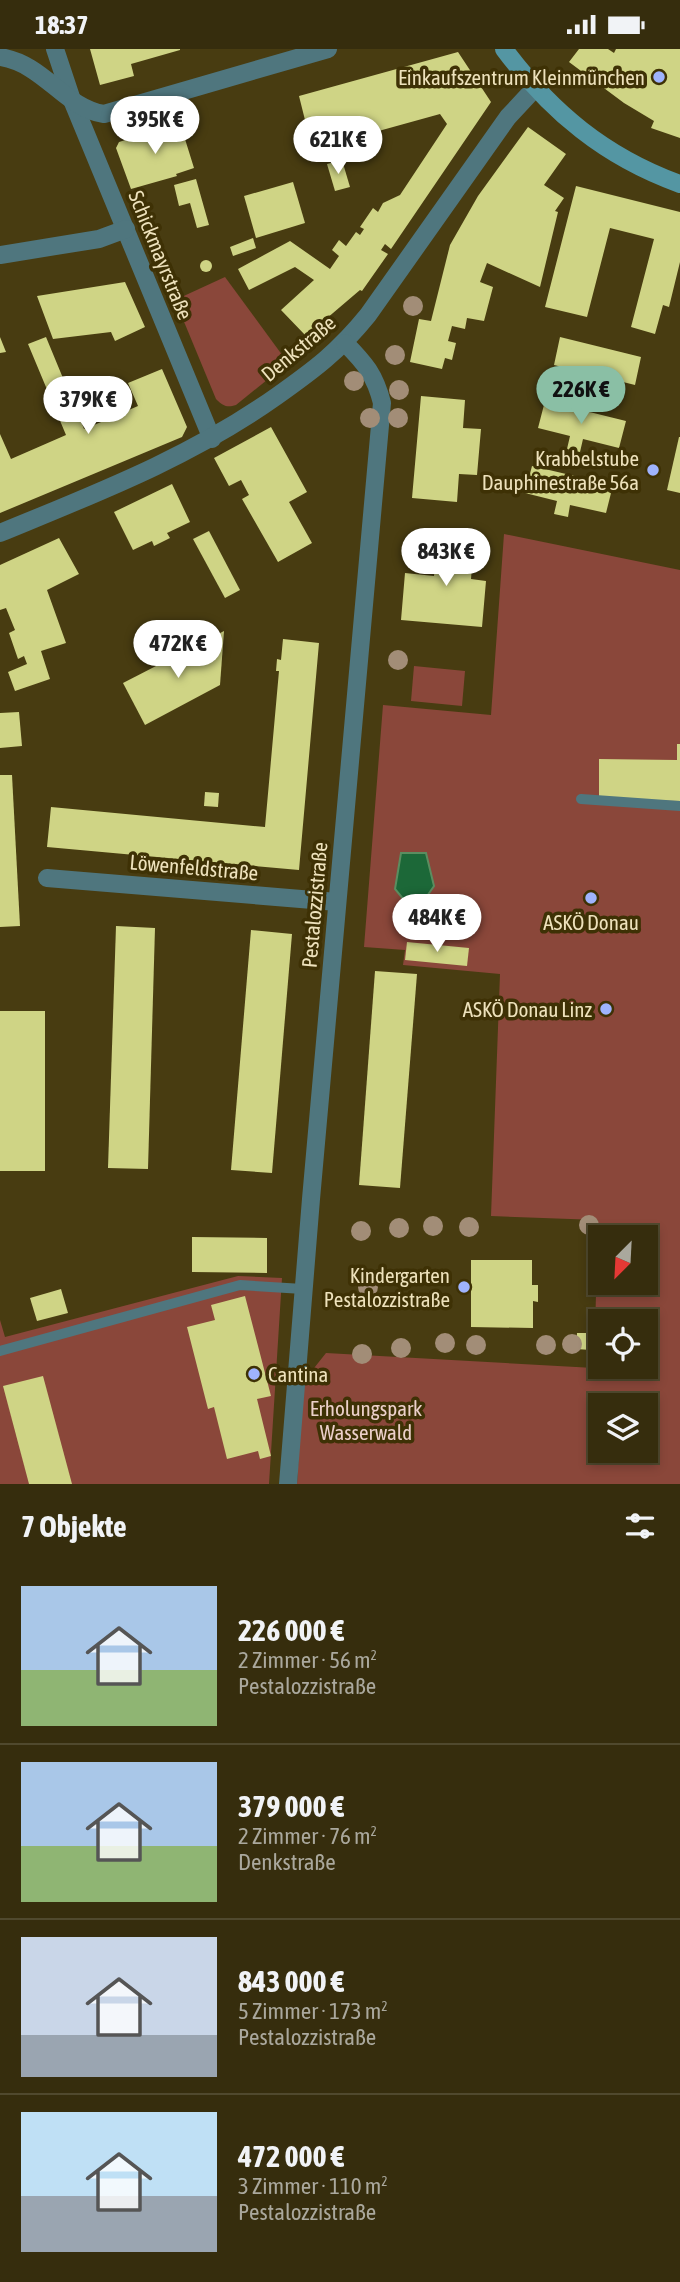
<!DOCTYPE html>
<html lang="de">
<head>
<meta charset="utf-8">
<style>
  body { margin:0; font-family:"Asap Condensed",sans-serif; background:#41391b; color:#f1f3f6; height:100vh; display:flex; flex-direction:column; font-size:26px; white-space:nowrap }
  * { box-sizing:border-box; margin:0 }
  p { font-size:23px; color:#aaa89d }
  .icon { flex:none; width:38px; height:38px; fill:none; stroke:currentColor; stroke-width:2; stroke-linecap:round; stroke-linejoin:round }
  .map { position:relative; height:1435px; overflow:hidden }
  .drawer { display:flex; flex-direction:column; background:#362d0d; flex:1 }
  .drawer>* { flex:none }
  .needle { width:46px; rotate:204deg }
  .fabs { position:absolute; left:588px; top:1176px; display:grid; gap:14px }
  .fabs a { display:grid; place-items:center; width:70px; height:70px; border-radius:0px; background:#362d0d; box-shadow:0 4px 10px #0003,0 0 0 2px #50492e; font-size:35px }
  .price { position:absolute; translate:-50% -60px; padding:0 16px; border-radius:24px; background:#fff; color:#222; font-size:23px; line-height:46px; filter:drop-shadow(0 2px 4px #0008) }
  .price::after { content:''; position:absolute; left:50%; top:42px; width:21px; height:16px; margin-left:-10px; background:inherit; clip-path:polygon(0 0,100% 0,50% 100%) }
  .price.current { background:#8abfa5; color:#111 }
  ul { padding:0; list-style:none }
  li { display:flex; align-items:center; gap:21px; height:175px; padding:0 21px }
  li+li { border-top:2px solid #50492e }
  li span { display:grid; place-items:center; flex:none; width:196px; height:140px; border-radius:0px; color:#555 }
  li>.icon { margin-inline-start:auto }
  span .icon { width:84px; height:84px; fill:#fffc; stroke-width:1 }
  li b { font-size:30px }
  h2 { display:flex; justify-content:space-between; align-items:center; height:84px; padding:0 21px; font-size:30px }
  .status { display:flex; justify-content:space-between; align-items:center; height:49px; padding:0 35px; background:#362d0d; direction:ltr }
  .status svg { height:19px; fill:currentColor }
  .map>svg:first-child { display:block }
  .green { fill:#8a473a; fill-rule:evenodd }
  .water { fill:#1c6838; stroke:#5b8d60; stroke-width:2 }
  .building { fill:#cfd485 }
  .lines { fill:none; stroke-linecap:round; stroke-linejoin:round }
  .lane { stroke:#4f767e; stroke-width:10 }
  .street { stroke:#4f767e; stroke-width:18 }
  .secondary { stroke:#5496a3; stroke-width:18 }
  .tree { fill:#a28d77 }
  .poi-dot { fill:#9fb3fd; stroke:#3e3105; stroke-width:2.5 }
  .labels { text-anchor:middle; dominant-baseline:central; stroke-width:7; stroke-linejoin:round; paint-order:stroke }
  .poi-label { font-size:21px; fill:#eee2bc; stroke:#3e3105; text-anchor:end }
  .street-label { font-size:21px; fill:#eee2bc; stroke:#3e3105 }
  .park-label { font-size:21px; fill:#ecd0ca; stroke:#3e3105 }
</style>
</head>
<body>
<div class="status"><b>18:37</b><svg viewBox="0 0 49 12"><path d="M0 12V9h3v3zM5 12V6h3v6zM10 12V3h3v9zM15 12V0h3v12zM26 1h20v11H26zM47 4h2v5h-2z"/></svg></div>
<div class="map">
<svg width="680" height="1435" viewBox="0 0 680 1435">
  <rect width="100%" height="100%" fill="#483c11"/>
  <g class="green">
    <path d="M225,228L288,314L236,356C227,359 223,357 216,350L175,251Z"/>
    <path d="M504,485L680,521V1435H297L303,1333L326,1304L594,1319L598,1171L491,1167L500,925L403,916L405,901L364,898L383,656L491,666ZM600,1188H646V1234H600ZM600,1272H646V1318H600ZM600,1356H646V1402H600Z"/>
    <polygon points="414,617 465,622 462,657 411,652"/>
    <polygon points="238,1227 282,1229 269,1435 0,1435 0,1271 5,1288"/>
  </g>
  <polygon class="water" points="401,804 426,804 434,837 425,850 404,851 395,840"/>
  <g class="building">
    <polygon points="90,0 180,0 180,1 131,15 134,27 100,36"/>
    <polygon points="579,0 608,0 614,4 616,0 680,0 680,89 651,79 654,72 624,54 569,13"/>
    <polygon points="458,3 491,53 391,200 385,195 381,201 388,205 362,242 360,241 306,287 281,261 314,231 295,218 249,241 238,220 290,192 330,220 339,207 332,201 339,191 346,197 356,183 360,186 364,180 360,178 373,159 378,163 383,154 400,146 447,75 440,65 375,83 372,71 352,77 353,81 333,87 332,81 309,87 299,47"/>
    <polygon points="180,74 194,119 176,125 177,127 131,140 116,99 119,93"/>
    <polygon points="528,78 566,105 544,136 564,149 555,162 558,163 540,238 487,214 480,233 493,238 484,272 467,269 465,280 452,277 448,292 456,294 452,311 445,309 442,320 410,313 419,270 431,272 450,196 478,147"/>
    <polygon points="342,111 350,138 335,142 327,115"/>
    <polygon points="196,130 209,176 197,179 190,154 179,157 174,136"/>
    <polygon points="293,133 305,174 256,189 244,147"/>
    <polygon points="576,137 680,163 680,213 669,258 663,256 655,285 631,278 654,190 610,179 587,268 545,258"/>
    <polygon points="253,189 256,199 233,207 230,198"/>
    <circle cx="206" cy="217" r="6"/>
    <polygon points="125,233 145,278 115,292 111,283 53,290 37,247"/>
    <polygon points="0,288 6,303 0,304"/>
    <polygon points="46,288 84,380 106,371 104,367 122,359 124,363 138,357 128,334 162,320 187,378 182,388 0,464 0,385 11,410 66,386 28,295"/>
    <polygon points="560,288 641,308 635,336 599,327 596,339 582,336 585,324 554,316"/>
    <polygon points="421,347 465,351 463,379 481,380 477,426 459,425 457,453 412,449"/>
    <polygon points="545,352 626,372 619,399 583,390 580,403 567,400 570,387 538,379"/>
    <polygon points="271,378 307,443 289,453 312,494 278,513 242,450 249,446 241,431 229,437 214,409"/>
    <polygon points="679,388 680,388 680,444 667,441"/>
    <polygon points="532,417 613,436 606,464 570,456 568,468 554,465 557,452 525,444"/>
    <polygon points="172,435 190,473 167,484 170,489 154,497 152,492 133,501 114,463"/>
    <polygon points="209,482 240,541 225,549 193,490"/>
    <polygon points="438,487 474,490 471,530 486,532 482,578 401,571 405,524 434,527"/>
    <polygon points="59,489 79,525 47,541 66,594 41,602 50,630 15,642 8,623 27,615 24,607 18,610 9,584 15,581 6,559 0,561 0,516"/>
    <polygon points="224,582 220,636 145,676 123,634"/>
    <polygon points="283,590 319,594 299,821 47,798 51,758 265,778 279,622 276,622 277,610 281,611"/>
    <polygon points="19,663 22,697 0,699 0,664"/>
    <polygon points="677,695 680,695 680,752 599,751 599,710 677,711"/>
    <polygon points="0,726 12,726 20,877 0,878"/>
    <polygon points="205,743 219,744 218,758 204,757"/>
    <polygon points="116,877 155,879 148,1120 108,1119"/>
    <polygon points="251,881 292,885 272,1124 231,1121"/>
    <polygon points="407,893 469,899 467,917 405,911"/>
    <polygon points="375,922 417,925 400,1139 359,1136"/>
    <rect x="0" y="962" width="45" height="160"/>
    <polygon points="192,1188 267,1189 267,1224 192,1223"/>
    <polygon points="471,1211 532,1211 532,1236 538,1236 538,1253 533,1252 533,1279 471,1278"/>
    <polygon points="61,1240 68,1264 37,1272 30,1249"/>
    <polygon points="245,1247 271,1347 257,1350 271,1407 260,1410 258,1402 227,1410 214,1358 208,1360 187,1278 215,1271 211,1256"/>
    <polygon points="577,1284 592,1284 591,1301 576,1300"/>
    <polygon points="43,1327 72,1435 29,1435 3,1337"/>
  </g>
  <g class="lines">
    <g class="lane">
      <polyline points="581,750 680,757"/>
      <polyline points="0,1302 240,1236 303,1240"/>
    </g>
    <g class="street">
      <polyline points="55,0 72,51 212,390"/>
      <path d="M0,8C45,15 64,59 104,65L328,0"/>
      <polyline points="0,206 99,190 126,180"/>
      <path d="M0,484C97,444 191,408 277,347C315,320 338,303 368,266L508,68L535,39"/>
      <polyline points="47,829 337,853"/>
      <path d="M288,1435L311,1150L382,354C375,326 365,314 345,294"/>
    </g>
    <path class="secondary" d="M504,0C551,63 605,108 680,135"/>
  </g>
  <g class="tree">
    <circle cx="413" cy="257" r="10"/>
    <circle cx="395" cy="306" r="10"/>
    <circle cx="354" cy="332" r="10"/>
    <circle cx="399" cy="341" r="10"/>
    <circle cx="370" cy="369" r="10"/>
    <circle cx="398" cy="369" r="10"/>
    <circle cx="398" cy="611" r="10"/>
    <circle cx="589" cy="1176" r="10"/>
    <circle cx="433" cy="1177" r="10"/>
    <circle cx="469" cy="1178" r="10"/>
    <circle cx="399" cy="1179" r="10"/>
    <circle cx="361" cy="1182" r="10"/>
    <circle cx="368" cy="1238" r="10"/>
    <circle cx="445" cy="1294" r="10"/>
    <circle cx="572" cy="1295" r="10"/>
    <circle cx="476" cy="1296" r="10"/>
    <circle cx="546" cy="1296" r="10"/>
    <circle cx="401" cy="1299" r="10"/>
    <circle cx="362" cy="1305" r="10"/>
  </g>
  <g class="poi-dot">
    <circle cx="659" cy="28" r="7"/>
    <circle cx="653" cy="421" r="7"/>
    <circle cx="591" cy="849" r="7"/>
    <circle cx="606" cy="960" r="7"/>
    <circle cx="464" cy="1238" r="7"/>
    <circle cx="254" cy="1325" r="7"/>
  </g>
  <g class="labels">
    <g class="poi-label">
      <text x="645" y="28">Einkaufszentrum Kleinmünchen</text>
      <text x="639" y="409">Krabbelstube<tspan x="639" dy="24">Dauphinestraße 56a</tspan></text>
      <text x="591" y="873" text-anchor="middle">ASKÖ Donau</text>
      <text x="592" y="960">ASKÖ Donau Linz</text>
      <text x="450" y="1226">Kindergarten<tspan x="450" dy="24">Pestalozzistraße</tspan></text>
      <text x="268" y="1325" text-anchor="start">Cantina</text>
    </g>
    <g class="street-label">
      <text transform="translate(161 206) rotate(68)">Schickmayrstraße</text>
      <text transform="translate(298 299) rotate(-40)">Denkstraße</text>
      <text transform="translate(194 818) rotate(5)">Löwenfeldstraße</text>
      <text transform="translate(314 856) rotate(-85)">Pestalozzistraße</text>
    </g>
    <g class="park-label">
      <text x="366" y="1359">Erholungspark<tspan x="366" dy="24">Wasserwald</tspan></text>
    </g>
  </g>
</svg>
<div class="fabs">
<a><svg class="needle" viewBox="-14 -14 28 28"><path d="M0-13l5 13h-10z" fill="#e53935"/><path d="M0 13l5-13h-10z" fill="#aaa89d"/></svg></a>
<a><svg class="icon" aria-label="locate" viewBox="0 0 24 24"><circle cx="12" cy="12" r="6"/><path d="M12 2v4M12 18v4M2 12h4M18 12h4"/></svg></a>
<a><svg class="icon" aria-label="layers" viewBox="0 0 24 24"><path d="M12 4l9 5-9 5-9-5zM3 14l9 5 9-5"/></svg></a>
</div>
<b class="price" style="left:155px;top:107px">395K €</b>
<b class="price" style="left:338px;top:127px">621K €</b>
<b class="price current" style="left:581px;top:377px">226K €</b>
<b class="price" style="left:88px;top:387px">379K €</b>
<b class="price" style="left:446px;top:539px">843K €</b>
<b class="price" style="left:178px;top:631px">472K €</b>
<b class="price" style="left:437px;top:905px">484K €</b>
</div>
<section class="drawer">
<h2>7 Objekte<svg class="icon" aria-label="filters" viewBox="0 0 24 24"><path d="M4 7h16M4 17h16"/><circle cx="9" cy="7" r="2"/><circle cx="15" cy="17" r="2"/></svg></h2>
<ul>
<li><span style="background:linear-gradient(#a9c7e8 60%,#8fb573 0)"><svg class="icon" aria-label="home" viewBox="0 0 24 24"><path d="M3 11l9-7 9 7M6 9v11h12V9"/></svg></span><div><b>226 000 €</b><p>2 Zimmer · 56 m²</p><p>Pestalozzistraße</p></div></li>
<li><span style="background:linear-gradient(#a9c7e8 60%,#8fb573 0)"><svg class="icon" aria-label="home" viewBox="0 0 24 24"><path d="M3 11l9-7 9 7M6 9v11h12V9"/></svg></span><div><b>379 000 €</b><p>2 Zimmer · 76 m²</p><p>Denkstraße</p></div></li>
<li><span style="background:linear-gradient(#c9d6e8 70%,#9aa5b1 0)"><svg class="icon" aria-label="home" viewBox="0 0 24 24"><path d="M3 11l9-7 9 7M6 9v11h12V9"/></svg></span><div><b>843 000 €</b><p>5 Zimmer · 173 m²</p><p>Pestalozzistraße</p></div></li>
<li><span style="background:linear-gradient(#bfe0f5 60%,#9aa5b1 0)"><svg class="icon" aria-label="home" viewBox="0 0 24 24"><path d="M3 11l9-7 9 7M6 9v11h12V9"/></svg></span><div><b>472 000 €</b><p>3 Zimmer · 110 m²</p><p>Pestalozzistraße</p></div></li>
</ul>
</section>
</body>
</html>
